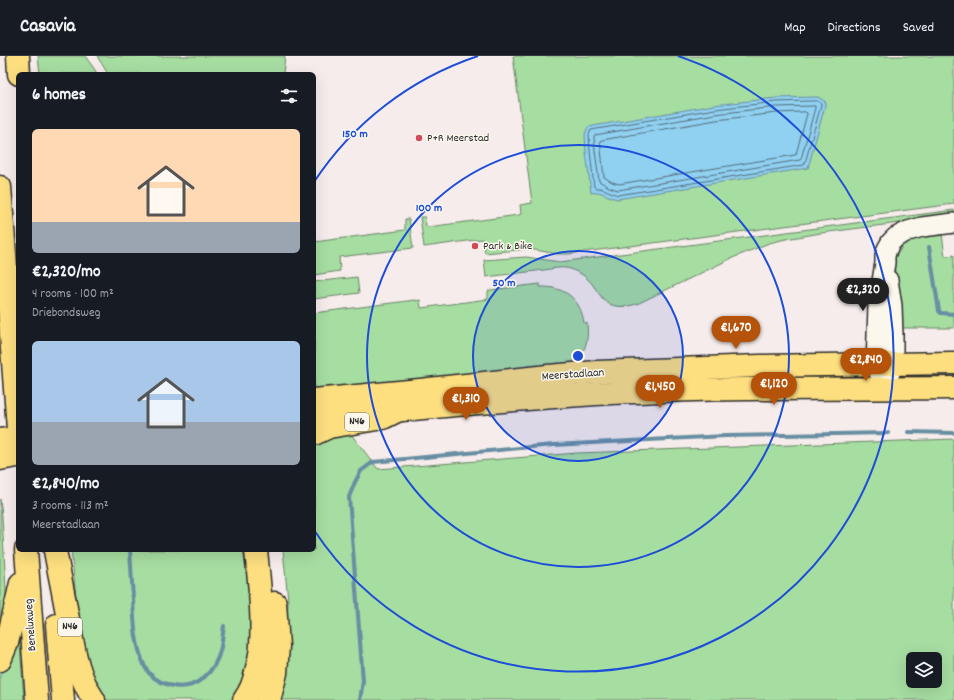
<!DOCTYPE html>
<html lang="en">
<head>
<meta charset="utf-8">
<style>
  body { margin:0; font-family:Dekko,sans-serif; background:#20242c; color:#f1f3f6; height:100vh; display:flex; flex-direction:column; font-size:15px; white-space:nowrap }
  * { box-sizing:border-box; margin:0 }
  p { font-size:13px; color:#9ea1a6 }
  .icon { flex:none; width:22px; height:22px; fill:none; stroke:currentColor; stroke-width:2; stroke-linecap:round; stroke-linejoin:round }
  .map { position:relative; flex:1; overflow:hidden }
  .side { position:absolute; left:16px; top:16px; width:300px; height:480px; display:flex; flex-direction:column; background:#171b24; border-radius:6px; box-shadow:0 4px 16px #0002 }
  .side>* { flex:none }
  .tools { position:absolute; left:906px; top:596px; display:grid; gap:8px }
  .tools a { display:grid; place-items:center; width:36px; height:36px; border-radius:6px; background:#171b24; box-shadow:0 4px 16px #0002; font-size:20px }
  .price { position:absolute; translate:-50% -34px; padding:0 9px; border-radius:14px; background:#b45309; color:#fff; font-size:13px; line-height:26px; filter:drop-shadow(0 1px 2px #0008) }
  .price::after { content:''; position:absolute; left:50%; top:24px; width:12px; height:9px; margin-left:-6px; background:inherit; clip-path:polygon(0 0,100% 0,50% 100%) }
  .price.current { background:#222; color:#fff }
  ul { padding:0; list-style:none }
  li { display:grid; align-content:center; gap:8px; height:212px; padding:0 16px }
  li span { display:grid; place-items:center; height:124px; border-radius:6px; color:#555 }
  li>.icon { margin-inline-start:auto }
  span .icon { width:72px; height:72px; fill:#fffc; stroke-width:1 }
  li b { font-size:17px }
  h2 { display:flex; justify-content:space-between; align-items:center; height:48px; padding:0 16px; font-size:17px }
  header { display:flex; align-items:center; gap:24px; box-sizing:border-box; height:56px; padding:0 20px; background:#171b24; border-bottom:1px solid #363941 }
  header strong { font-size:19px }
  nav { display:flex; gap:22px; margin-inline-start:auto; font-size:14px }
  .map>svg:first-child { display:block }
  .green { fill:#a6dda1; stroke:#688466; fill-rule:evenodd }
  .water { fill:#90d0f1; stroke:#688ea2 }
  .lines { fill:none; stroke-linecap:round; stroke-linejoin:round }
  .shore { stroke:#536d7a; stroke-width:1 }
  .stream { stroke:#688ea2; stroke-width:4 }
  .minor-casing { stroke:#2b2b2b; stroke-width:22 }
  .major-casing { stroke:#2b2b2b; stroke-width:25 }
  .highway-casing { stroke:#2b2b2b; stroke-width:25 }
  .minor { stroke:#fbf7ec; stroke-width:19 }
  .major { stroke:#fddf80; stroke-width:22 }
  .highway { stroke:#fddf80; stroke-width:22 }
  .ring { fill:none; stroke:#1d4ed8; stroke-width:2 }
  .poi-dot { fill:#d1495b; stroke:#fbf7ec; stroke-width:1.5 }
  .labels { text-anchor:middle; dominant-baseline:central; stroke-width:3; stroke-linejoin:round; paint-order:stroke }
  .shield { fill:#fbf7ec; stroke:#696865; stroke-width:1 }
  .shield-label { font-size:11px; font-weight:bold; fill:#2b2b2b }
  .poi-label { font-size:12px; fill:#2b2b2b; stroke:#fbf7ec; text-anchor:start }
  .street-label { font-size:12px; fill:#2b2b2b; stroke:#fbf7ec }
  .centre { fill:#1d4ed8; stroke:#fbf7ec; stroke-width:2 }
  .ring-label { font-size:12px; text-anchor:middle; font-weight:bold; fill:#1d4ed8; stroke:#fbf7ec; stroke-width:3; stroke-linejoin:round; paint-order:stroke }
</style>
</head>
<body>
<header>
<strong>Casavia</strong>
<nav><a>Map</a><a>Directions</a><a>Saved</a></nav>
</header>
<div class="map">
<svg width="954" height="644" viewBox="0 0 954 644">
  <rect width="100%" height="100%" fill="#f6eceb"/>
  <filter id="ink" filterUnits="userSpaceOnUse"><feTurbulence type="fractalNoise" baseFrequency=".025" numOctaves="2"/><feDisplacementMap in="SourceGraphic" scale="8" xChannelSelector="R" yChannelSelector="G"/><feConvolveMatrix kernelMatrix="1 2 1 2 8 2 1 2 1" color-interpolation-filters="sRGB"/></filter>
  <g filter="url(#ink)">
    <g class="green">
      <polygon points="38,0 85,0 95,14 97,18 40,18"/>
      <polygon points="97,0 285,0 283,18 108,18"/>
      <polygon points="513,0 954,0 954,148 568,198 558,198 535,194 528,193 485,197 482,183 424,191 420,161 425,161 426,170 428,171 519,159 521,158 520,149 532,147"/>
      <path d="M954,154V160L821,177L786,183L769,187L730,203L637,248C594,260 604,226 575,215C572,214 569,212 566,212C560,211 551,213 544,214C525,216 505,219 486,221L484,204L526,201L560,206Z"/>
      <polygon points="405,163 409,163 413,192 339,201 340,215 314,219 314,186 405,174"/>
      <polygon points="942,178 945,200 954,199 954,272 899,272 894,204 903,189 916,181"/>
      <polygon points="357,221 359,237 314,243 314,226"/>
      <path d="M540,228V231C564,230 581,243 584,267H587C589,287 585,301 566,309L314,334V257L415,244L416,245L420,244L421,252L488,243V235L491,234Z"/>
      <path d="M347,373L378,413L577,397L954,383V644H273L287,582L288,544L283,494H314V387ZM913,603H935V625H913Z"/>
      <polygon points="0,443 2,460 6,534 6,549 0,581"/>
      <polygon points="71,494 243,494 254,569 255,600 239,635 232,644 106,644 101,636 89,612 79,568"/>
      <polygon points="18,561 24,644 0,644 0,612"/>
    </g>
    <polygon class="water" points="818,41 826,46 808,112 617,143 606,139 599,136 591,137 586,96 585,78 588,71 714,49 776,42"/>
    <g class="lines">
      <g class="shore">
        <path d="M817,45L821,47V49L805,107L804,109L618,139C611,137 602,131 596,132L594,131L590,95L589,79L591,74L715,53L776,46Z"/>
        <polygon points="813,50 815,50 815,52 801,103 800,104 618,134 609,131 599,125 595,95 594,80 595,79 715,58 777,51"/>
        <polygon points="805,56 807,57 807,58 796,98 795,99 619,128 612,126 604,121 600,85 602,84 716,64 777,57"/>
      </g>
      <g class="stream">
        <polyline points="929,191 939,255 941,257 954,258"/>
        <polyline points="908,376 954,377"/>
        <path d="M130,494C131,510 132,527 133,543C134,567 135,589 145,611C150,621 159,626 169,629C195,637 216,616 221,591C222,584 223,577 224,570"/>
        <polyline points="360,644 363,625 349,441 355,426 361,415 373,406 520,392 554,389 725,380 888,377"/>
      </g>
      <defs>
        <g id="minor">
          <polyline points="888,224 892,250 893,278 893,308 888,322"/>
          <polyline points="885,333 876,309 878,249 885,207 885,200 887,193 891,186 896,181 908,175 922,171 954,167"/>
        </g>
        <g id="major">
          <polyline points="314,344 420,334 548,320 597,316 759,310 954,307"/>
          <path d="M314,363C408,353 502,344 596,338C716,331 835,333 954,332"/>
          <polyline points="0,384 18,382"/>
          <polyline points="0,403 18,400"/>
        </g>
        <g id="highway">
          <polyline points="18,0 19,18"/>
          <polyline points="0,131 18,373"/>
          <polyline points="314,378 329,371 383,362 399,354"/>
          <polyline points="26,494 37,644"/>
          <path d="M55,494C59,517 64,540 68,563C74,593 77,619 94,644"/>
          <polyline points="57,569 63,644"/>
          <polyline points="0,604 7,587 21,527"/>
          <path d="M244,644C250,636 254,626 256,616C258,607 261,598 261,589C263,557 259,525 256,494"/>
          <polyline points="268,644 270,641 276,617 278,590 275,547"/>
        </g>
      </defs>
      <use href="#minor" class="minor-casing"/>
      <use href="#major" class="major-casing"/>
      <use href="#highway" class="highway-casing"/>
      <use href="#minor" class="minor"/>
      <use href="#major" class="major"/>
      <use href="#highway" class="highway"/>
    </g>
  </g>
  <circle cx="578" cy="300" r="105" fill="#1d4ed8" fill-opacity=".12"/>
  <g class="ring">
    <circle cx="578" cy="300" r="105"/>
    <circle cx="578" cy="300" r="211"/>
    <path d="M314 126A316 316 0 0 1 478 0M678 0A316 316 0 1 1 314 474"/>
  </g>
  <g class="poi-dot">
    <circle cx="419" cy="82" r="4"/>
    <circle cx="475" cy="190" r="4"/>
  </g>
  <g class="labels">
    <g class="shield">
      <rect x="345" y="357" width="24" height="18" rx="3"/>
      <rect x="58" y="562" width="24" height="18" rx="3"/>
    </g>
    <g class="shield-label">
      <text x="357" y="366">N46</text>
      <text x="70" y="571">N46</text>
    </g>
    <g class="poi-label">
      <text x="427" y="82">P+R Meerstad</text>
      <text x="483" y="190">Park &amp; Bike</text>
    </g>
    <g class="street-label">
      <text transform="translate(573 319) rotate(-4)">Meerstadlaan</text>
      <text transform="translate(31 569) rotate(-94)">Beneluxweg</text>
    </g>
  </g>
  <circle cx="578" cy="300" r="6" class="centre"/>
  <g class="ring-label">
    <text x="355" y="81">150 m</text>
    <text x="429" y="155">100 m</text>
    <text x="504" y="230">50 m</text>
  </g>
</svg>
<div class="tools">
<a><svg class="icon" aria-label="layers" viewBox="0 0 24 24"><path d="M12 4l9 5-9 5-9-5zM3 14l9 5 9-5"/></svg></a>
</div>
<b class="price current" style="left:863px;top:256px">€2,320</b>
<b class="price" style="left:736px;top:294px">€1,670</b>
<b class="price" style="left:866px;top:326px">€2,840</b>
<b class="price" style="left:774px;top:350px">€1,120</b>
<b class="price" style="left:660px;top:353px">€1,450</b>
<b class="price" style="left:466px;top:365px">€1,310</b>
<section class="side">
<h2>6 homes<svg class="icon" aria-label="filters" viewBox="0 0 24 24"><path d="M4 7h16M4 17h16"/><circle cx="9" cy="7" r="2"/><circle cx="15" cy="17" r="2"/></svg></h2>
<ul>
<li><span style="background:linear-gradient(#ffd9b3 75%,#9aa5b1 0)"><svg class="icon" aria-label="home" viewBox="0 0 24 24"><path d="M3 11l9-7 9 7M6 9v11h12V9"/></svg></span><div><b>€2,320/mo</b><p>4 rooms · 100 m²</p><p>Driebondsweg</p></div></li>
<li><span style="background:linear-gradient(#a9c7e8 65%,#9aa5b1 0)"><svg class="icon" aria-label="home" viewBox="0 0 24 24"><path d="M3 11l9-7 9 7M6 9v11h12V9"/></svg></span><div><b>€2,840/mo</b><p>3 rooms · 113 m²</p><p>Meerstadlaan</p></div></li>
</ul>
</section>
</div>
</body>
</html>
